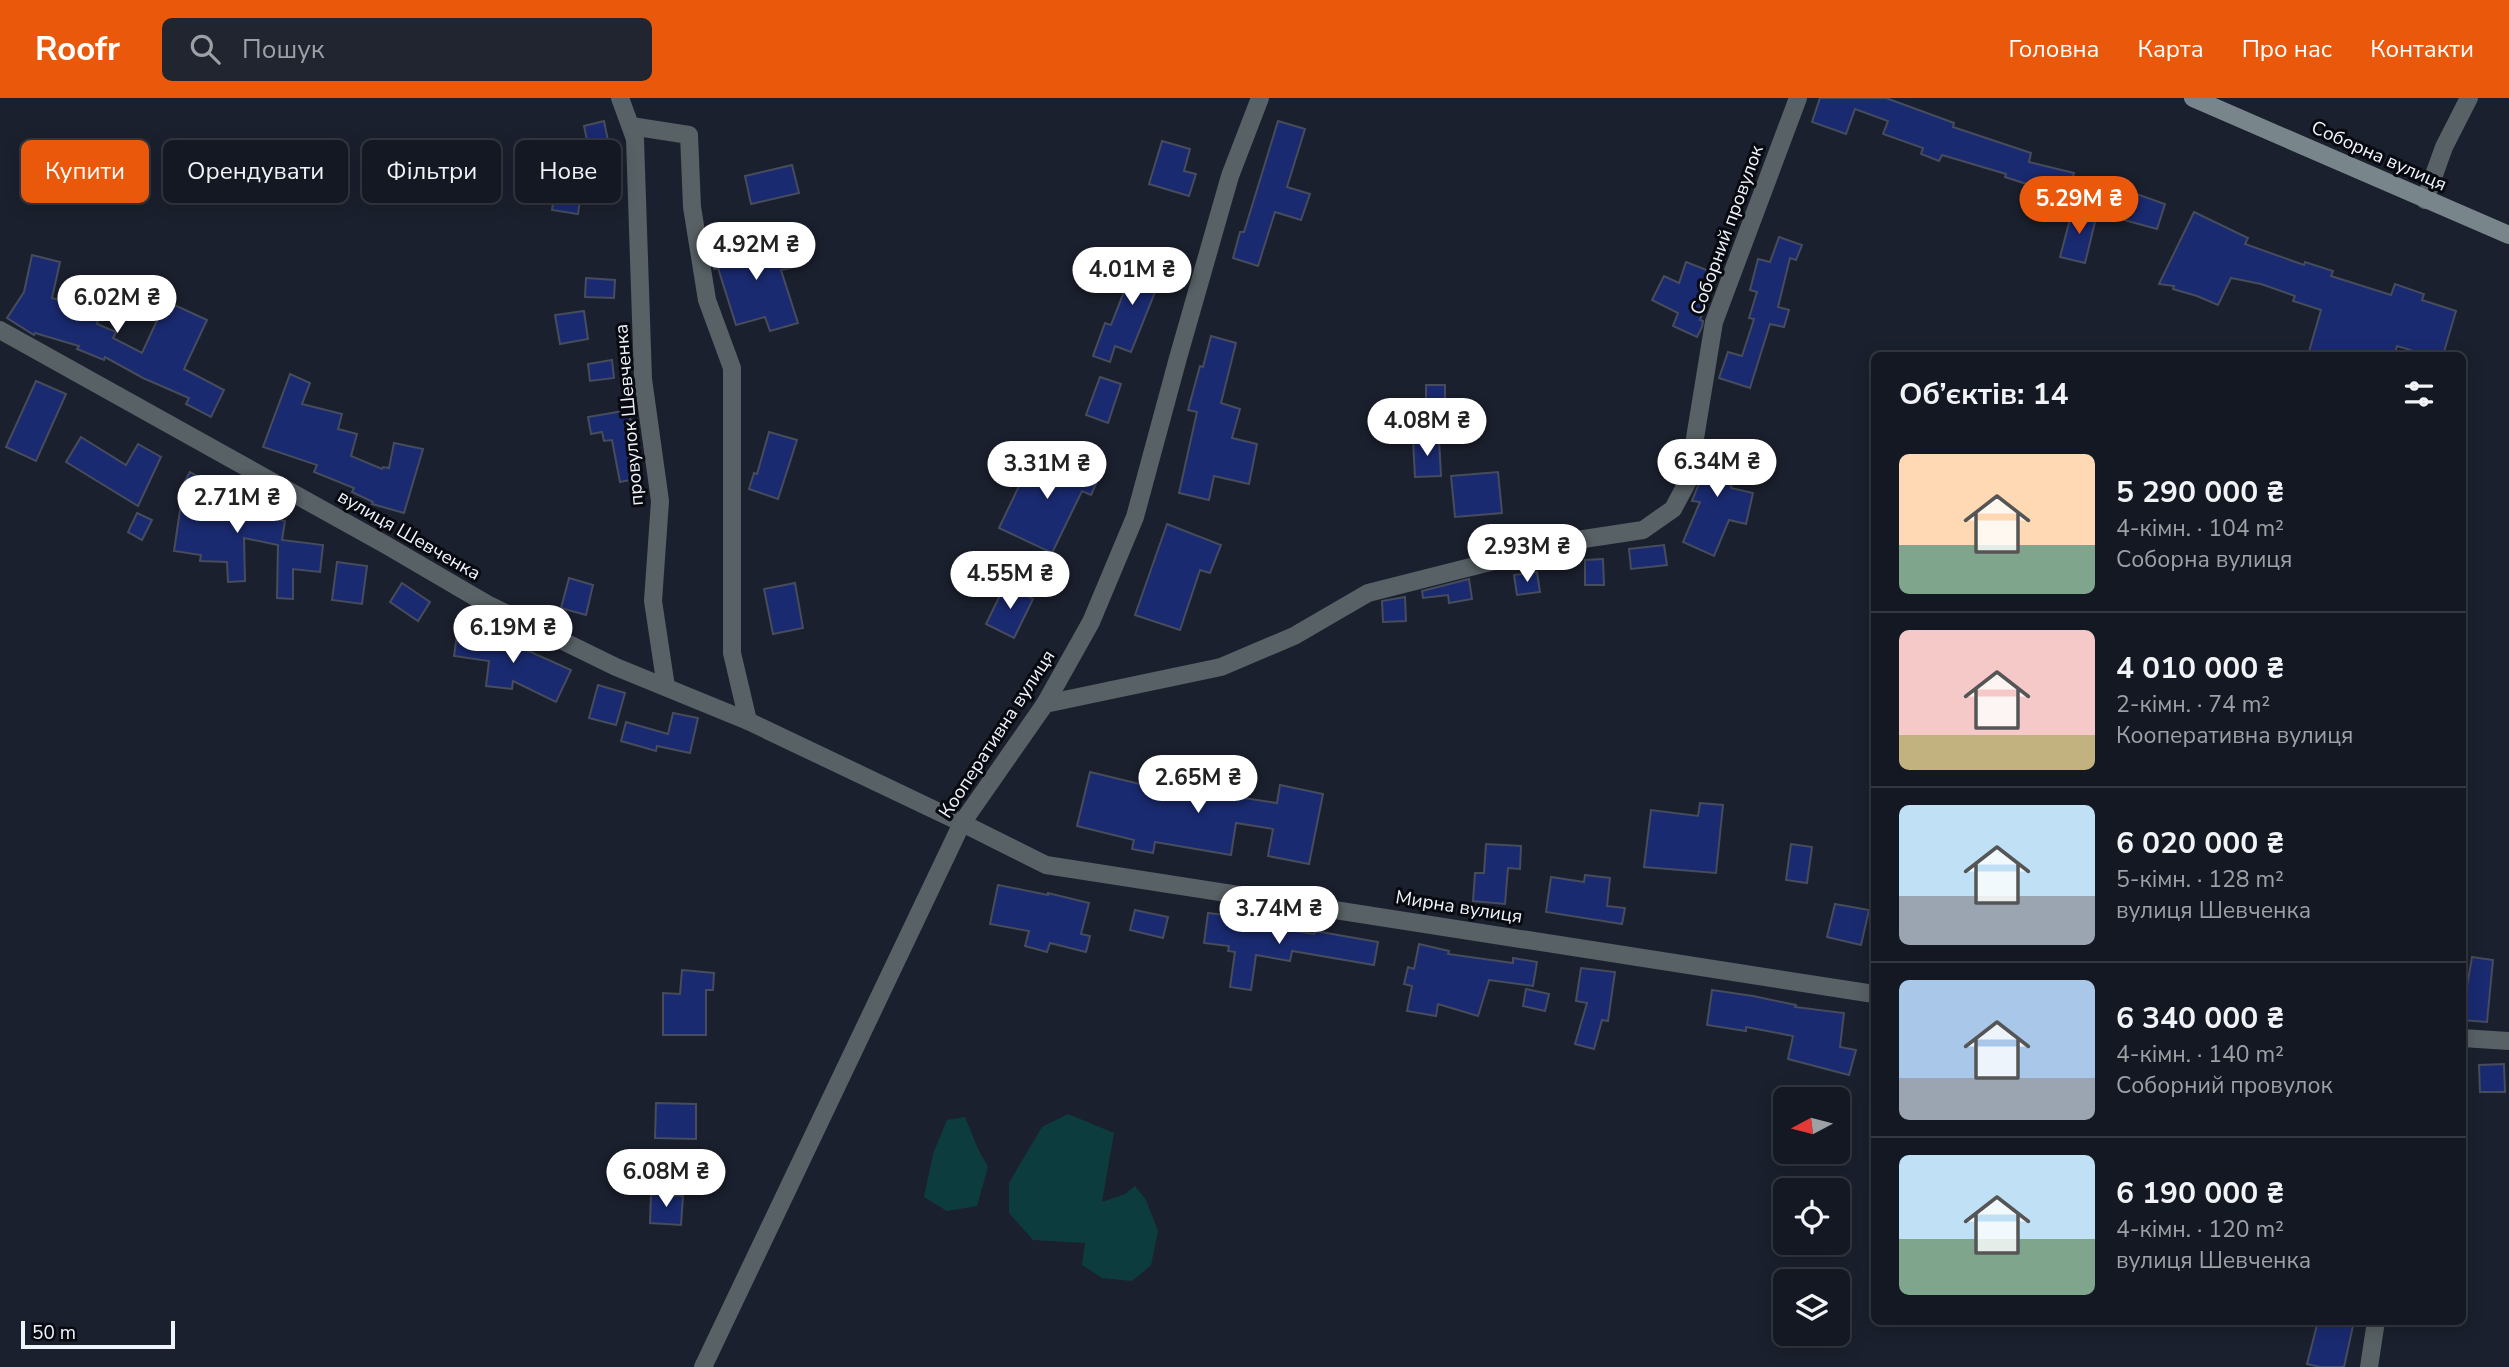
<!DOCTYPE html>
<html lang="uk">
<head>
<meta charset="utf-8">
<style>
  body { margin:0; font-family:"Nunito Sans",sans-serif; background:#21252f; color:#f1f3f6; height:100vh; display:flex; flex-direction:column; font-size:26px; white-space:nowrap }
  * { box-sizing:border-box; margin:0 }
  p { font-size:23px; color:#9da0a5 }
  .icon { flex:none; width:38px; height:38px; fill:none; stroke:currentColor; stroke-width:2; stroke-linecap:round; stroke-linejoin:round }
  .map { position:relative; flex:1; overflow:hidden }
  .side { position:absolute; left:1871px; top:254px; width:595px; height:973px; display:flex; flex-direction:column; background:#141822; border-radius:10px; box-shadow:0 4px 18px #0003,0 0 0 2px #333740 }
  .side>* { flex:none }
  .banner { position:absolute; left:21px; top:42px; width:665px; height:63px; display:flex; gap:14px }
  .needle { width:46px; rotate:263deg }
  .buttons { position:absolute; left:1773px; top:989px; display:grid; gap:14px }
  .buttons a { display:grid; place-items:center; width:77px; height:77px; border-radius:10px; background:#141822; box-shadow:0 4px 18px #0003,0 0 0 2px #333740; font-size:35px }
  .scale { position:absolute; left:21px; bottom:18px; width:154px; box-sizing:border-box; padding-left:7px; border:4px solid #eff3fc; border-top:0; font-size:19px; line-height:24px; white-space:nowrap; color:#eff3fc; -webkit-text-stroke:5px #080a10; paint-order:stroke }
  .price { position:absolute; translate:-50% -60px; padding:0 16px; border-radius:24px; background:#fff; color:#222; font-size:23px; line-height:46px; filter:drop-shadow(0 2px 4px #0008) }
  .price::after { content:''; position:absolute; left:50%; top:42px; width:21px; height:16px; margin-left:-10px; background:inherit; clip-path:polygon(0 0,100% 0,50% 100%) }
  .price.active { background:#ea580c; color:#fff }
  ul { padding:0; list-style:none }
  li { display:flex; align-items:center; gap:21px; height:175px; padding:0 28px }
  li+li { border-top:2px solid #333740 }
  li span { display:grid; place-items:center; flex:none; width:196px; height:140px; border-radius:10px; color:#555 }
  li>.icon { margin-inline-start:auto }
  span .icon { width:84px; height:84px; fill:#fffc; stroke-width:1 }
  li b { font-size:30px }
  h2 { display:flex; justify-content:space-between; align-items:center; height:84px; padding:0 28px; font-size:30px }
  .pill { padding:0 24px; border-radius:10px; background:#141822; box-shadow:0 4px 18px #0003,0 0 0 2px #333740; font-size:24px; line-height:63px }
  .pill.active { background:#ea580c; color:#fff }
  header { display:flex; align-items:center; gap:42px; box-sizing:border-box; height:98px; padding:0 35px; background:#ea580c; color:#fff }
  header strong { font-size:33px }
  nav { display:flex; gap:38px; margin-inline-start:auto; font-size:24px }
  .search { width:490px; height:63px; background:#21252f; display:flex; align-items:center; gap:18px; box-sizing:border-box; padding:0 24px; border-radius:10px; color:#9da0a5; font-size:26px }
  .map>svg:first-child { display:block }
  .water { fill:#0d3c3f }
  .building { fill:#1a2a70; stroke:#464c5c; stroke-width:2 }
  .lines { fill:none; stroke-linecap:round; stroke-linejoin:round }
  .street { stroke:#586165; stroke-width:18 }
  .secondary { stroke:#78868c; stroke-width:18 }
  .labels { text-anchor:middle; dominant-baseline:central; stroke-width:6; stroke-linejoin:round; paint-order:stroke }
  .street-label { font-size:19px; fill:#eff3fc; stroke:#080a10 }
</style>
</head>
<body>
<header>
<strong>Roofr</strong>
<div class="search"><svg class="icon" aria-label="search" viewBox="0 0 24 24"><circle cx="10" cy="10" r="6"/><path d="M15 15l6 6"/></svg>Пошук</div>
<nav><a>Головна</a><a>Карта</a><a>Про нас</a><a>Контакти</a></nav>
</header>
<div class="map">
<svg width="2509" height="1269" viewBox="0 0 2509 1269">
  <rect width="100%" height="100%" fill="#1b202e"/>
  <g class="water">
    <polygon points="1068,1016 1114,1035 1102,1104 1125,1096 1135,1088 1146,1102 1158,1133 1151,1167 1132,1183 1102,1180 1082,1167 1085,1145 1033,1142 1009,1115 1009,1085 1042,1029"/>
    <polygon points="965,1019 978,1051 988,1069 977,1108 947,1113 924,1099 933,1056 947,1022"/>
  </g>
  <g class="building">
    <polygon points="1820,0 1886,0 1954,25 1953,29 2031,55 2029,64 2074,75 2064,111 2036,104 2039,90 2005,79 2006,76 1942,57 1939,63 1921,56 1923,50 1883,36 1888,23 1855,11 1846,36 1812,24"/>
    <polygon points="604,23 609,47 589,52 584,28"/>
    <polygon points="1278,23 1305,31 1287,89 1310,96 1301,122 1275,114 1258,168 1233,160 1240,134 1244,134"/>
    <polygon points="1162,43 1190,51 1184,73 1196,76 1189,98 1149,86"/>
    <polygon points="792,67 799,95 751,106 745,78"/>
    <polygon points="556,85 582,89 578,116 552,112"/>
    <polygon points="2114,88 2165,106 2157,131 2106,117"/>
    <polygon points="2073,110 2097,116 2085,165 2060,159"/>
    <polygon points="2194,114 2248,140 2245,146 2304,167 2305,164 2333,173 2331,178 2391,197 2395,186 2424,196 2422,202 2456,213 2443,257 2427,257 2397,248 2394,257 2308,257 2321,212 2293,203 2295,198 2261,186 2231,180 2218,207 2197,198 2173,191 2174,188 2159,186"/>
    <polygon points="783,139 791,170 781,172 798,225 770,233 765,219 736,227 718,170 714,171 710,151 733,145 734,150"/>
    <polygon points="1779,139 1802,147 1796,162 1790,160 1778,209 1789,212 1784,229 1770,226 1750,290 1719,280 1728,254 1742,258 1754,221 1749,220 1757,194 1750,192 1758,161 1770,164"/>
    <polygon points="1146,150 1169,159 1131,254 1115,248 1110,264 1093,258 1105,225 1111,227 1127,186 1131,188"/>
    <polygon points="32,157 60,164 52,200 84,209 92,179 107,183 97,226 116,234 113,240 142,255 166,203 207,222 184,271 224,292 211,319 186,306 189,300 143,280 105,259 104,262 77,251 79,248 35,235 34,237 7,220 24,194"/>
    <polygon points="1686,164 1717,176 1700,222 1703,223 1702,229 1697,239 1673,228 1678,215 1652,202 1664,178 1679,185"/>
    <polygon points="586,180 615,182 614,200 585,199"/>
    <polygon points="584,213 588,241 560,246 555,217"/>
    <polygon points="1211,238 1236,245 1221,305 1240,311 1232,340 1257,346 1249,386 1214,378 1209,402 1179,395 1197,314 1188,312 1200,268 1203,269"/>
    <polygon points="612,262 614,280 590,283 588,266"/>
    <polygon points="290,276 310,285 302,306 342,316 338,331 357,336 351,358 382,371 383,369 389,370 394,345 423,351 404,415 372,406 373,404 352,394 354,390 314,374 317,367 263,349"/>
    <polygon points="1100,279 1121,286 1108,325 1086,317"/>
    <polygon points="36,283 66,296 36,363 6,349"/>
    <rect x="1426" y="287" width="19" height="39"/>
    <polygon points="629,312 640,380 620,384 612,342 604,343 602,334 591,336 588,319"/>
    <polygon points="769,334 797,342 778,401 749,391 754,375 757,376"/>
    <polygon points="81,339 126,367 138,346 161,359 138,408 66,364"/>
    <polygon points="1439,341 1441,378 1415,379 1413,342"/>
    <polygon points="1706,343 1735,345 1731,390 1753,395 1746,426 1729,422 1714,458 1683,444 1700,404 1692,403 1700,383 1702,383"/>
    <polygon points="1078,354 1105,366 1091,397 1082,393 1052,455 999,430 1019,388 1005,381 1013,363 1063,387"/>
    <polygon points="190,374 240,403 234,414 285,423 282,442 323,447 320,474 293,471 293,501 277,500 278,447 244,440 245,483 228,484 227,464 200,463 201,457 174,453 184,385"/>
    <polygon points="1498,374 1502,415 1455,419 1451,378"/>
    <polygon points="137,415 152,422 142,442 128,434"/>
    <polygon points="1167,426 1221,447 1210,475 1200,472 1180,532 1135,517"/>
    <polygon points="1664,447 1667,467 1631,471 1629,451"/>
    <polygon points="1603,461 1604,487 1585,487 1585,462"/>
    <polygon points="337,464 367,468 362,506 332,502"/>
    <polygon points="1537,474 1540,494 1517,497 1514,477"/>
    <polygon points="569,480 593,487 586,517 561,510"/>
    <polygon points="1469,481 1472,501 1449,505 1448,497 1423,500 1422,493"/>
    <polygon points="402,485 430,504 418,523 390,504"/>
    <polygon points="795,485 803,530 773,536 764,491"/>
    <polygon points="1005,487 1033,501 1014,540 986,526"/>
    <polygon points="1405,499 1406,523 1383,524 1382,503"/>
    <polygon points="458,530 483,534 482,542 513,546 571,572 556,604 513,583 512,591 486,588 489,563 454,558"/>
    <polygon points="598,587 625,595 616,627 589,620"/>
    <polygon points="673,615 698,620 690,655 657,648 656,653 621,643 626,624 668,636"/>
    <polygon points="1090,674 1144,687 1147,674 1213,685 1211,695 1277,705 1280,687 1323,696 1309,766 1268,758 1273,731 1236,725 1231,757 1155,744 1153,755 1132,751 1134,742 1077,728"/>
    <polygon points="1700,705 1723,707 1716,775 1644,769 1651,712 1698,718"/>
    <polygon points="1486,746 1521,748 1520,771 1508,770 1505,806 1473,803 1475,775 1484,775"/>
    <polygon points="1791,746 1812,749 1807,785 1786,782"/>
    <polygon points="1585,777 1610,780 1607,808 1625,810 1622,826 1546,814 1551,779 1584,784"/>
    <polygon points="998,787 1048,797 1048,795 1089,805 1081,836 1090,838 1086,854 1050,845 1047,854 1025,848 1029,833 990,826"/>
    <polygon points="1835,806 1869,812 1861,847 1827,839"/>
    <polygon points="1135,812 1168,819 1163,840 1130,832"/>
    <polygon points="1208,815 1225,817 1225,821 1270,829 1314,836 1315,833 1378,844 1374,867 1292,853 1290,863 1256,857 1251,892 1230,889 1235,854 1228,853 1229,848 1204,845"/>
    <polygon points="1419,846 1449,853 1448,856 1513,865 1513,860 1537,864 1533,888 1489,882 1478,918 1438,906 1436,918 1407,913 1412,888 1404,886 1408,869 1414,871"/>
    <polygon points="2472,859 2493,862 2487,924 2462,922 2462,893 2466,894"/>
    <polygon points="1581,870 1615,874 1608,923 1602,922 1594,951 1575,946 1587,905 1576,903"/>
    <polygon points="682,872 714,875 713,892 706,892 706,937 663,937 663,895 680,896"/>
    <polygon points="1526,891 1549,896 1545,913 1523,908"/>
    <polygon points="1712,892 1753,898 1796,907 1795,909 1844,915 1840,949 1856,952 1849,977 1788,961 1793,938 1746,929 1746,933 1707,927"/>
    <polygon points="2504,966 2505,994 2480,994 2479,967"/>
    <polygon points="656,1005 696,1006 696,1041 655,1040"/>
    <polygon points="645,1068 663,1070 659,1093 641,1090"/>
    <polygon points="651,1096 683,1098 681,1127 650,1125"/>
    <polygon points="2318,1223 2354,1223 2344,1269 2320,1269 2307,1266"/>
  </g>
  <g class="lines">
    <g class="street">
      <polyline points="620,0 635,41 643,281 660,403 653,503 666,589"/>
      <polyline points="631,28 689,37 692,109 707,202 732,270 732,555 748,623"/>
      <polyline points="2425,102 2444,49 2469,0"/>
      <polyline points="0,232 386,447 487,506 616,569 748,623 962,725 1046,767 1874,896"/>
      <polyline points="1045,606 1221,569 1294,538 1368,495 1577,442 1643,432 1673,411 1688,383 1714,224 1798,0"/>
      <polyline points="2462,940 2509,943"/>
      <polyline points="703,1269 962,725 1045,606 1091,524 1135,419 1178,260 1230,78 1260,0"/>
      <polyline points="2369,1269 2376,1223"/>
    </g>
    <polyline class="secondary" points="2193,0 2509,137"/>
  </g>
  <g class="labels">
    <g class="street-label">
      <text transform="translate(2379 58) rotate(24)">Соборна вулиця</text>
      <text transform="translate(1727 132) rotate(-70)">Соборний провулок</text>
      <text transform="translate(629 317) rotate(-95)">провулок Шевченка</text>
      <text transform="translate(409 437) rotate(30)">вулиця Шевченка</text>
      <text transform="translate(997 636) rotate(-57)">Кооперативна вулиця</text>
      <text transform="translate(1459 809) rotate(9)">Мирна вулиця</text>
    </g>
  </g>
</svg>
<div class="buttons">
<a><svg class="needle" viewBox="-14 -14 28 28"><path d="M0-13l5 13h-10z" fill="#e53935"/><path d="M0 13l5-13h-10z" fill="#9da0a5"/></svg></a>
<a><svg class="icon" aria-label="locate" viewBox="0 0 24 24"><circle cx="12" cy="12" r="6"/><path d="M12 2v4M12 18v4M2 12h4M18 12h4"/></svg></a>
<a><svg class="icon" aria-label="layers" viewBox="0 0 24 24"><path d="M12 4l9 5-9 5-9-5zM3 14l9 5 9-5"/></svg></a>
</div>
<div class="scale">50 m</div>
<b class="price active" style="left:2079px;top:138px">5.29M ₴</b>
<b class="price" style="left:756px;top:184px">4.92M ₴</b>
<b class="price" style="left:1132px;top:209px">4.01M ₴</b>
<b class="price" style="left:117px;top:237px">6.02M ₴</b>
<b class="price" style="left:1427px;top:360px">4.08M ₴</b>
<b class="price" style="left:1717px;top:401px">6.34M ₴</b>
<b class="price" style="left:1047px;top:403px">3.31M ₴</b>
<b class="price" style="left:237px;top:437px">2.71M ₴</b>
<b class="price" style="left:1527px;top:486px">2.93M ₴</b>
<b class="price" style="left:1010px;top:513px">4.55M ₴</b>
<b class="price" style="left:513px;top:567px">6.19M ₴</b>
<b class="price" style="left:1198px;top:717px">2.65M ₴</b>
<b class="price" style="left:1279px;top:848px">3.74M ₴</b>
<b class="price" style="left:666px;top:1111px">6.08M ₴</b>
<div class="banner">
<a class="pill active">Купити</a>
<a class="pill">Орендувати</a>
<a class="pill">Фільтри</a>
<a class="pill">Нове</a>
</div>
<section class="side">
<h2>Об’єктів: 14<svg class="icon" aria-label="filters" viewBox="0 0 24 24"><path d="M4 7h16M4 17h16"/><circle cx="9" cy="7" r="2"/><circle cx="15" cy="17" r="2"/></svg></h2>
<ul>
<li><span style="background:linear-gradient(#ffd9b3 65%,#7fa58c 0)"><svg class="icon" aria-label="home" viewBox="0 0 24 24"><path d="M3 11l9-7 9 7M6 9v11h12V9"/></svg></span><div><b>5 290 000 ₴</b><p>4-кімн. · 104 m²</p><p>Соборна вулиця</p></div></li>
<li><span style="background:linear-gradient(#f6c9c9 75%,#c2b280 0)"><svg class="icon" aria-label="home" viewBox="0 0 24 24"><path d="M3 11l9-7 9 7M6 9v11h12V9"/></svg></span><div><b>4 010 000 ₴</b><p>2-кімн. · 74 m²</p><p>Кооперативна вулиця</p></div></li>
<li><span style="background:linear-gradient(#bfe0f5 65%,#9aa5b1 0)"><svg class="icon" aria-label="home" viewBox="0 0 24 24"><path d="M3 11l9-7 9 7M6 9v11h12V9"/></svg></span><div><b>6 020 000 ₴</b><p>5-кімн. · 128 m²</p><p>вулиця Шевченка</p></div></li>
<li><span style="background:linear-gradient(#a9c7e8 70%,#9aa5b1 0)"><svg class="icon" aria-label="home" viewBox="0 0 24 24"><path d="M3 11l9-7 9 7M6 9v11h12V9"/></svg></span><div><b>6 340 000 ₴</b><p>4-кімн. · 140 m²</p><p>Соборний провулок</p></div></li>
<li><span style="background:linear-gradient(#bfe0f5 60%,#7fa58c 0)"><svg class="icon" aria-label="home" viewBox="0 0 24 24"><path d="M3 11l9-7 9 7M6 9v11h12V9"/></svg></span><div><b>6 190 000 ₴</b><p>4-кімн. · 120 m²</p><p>вулиця Шевченка</p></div></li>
</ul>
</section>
</div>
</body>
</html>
